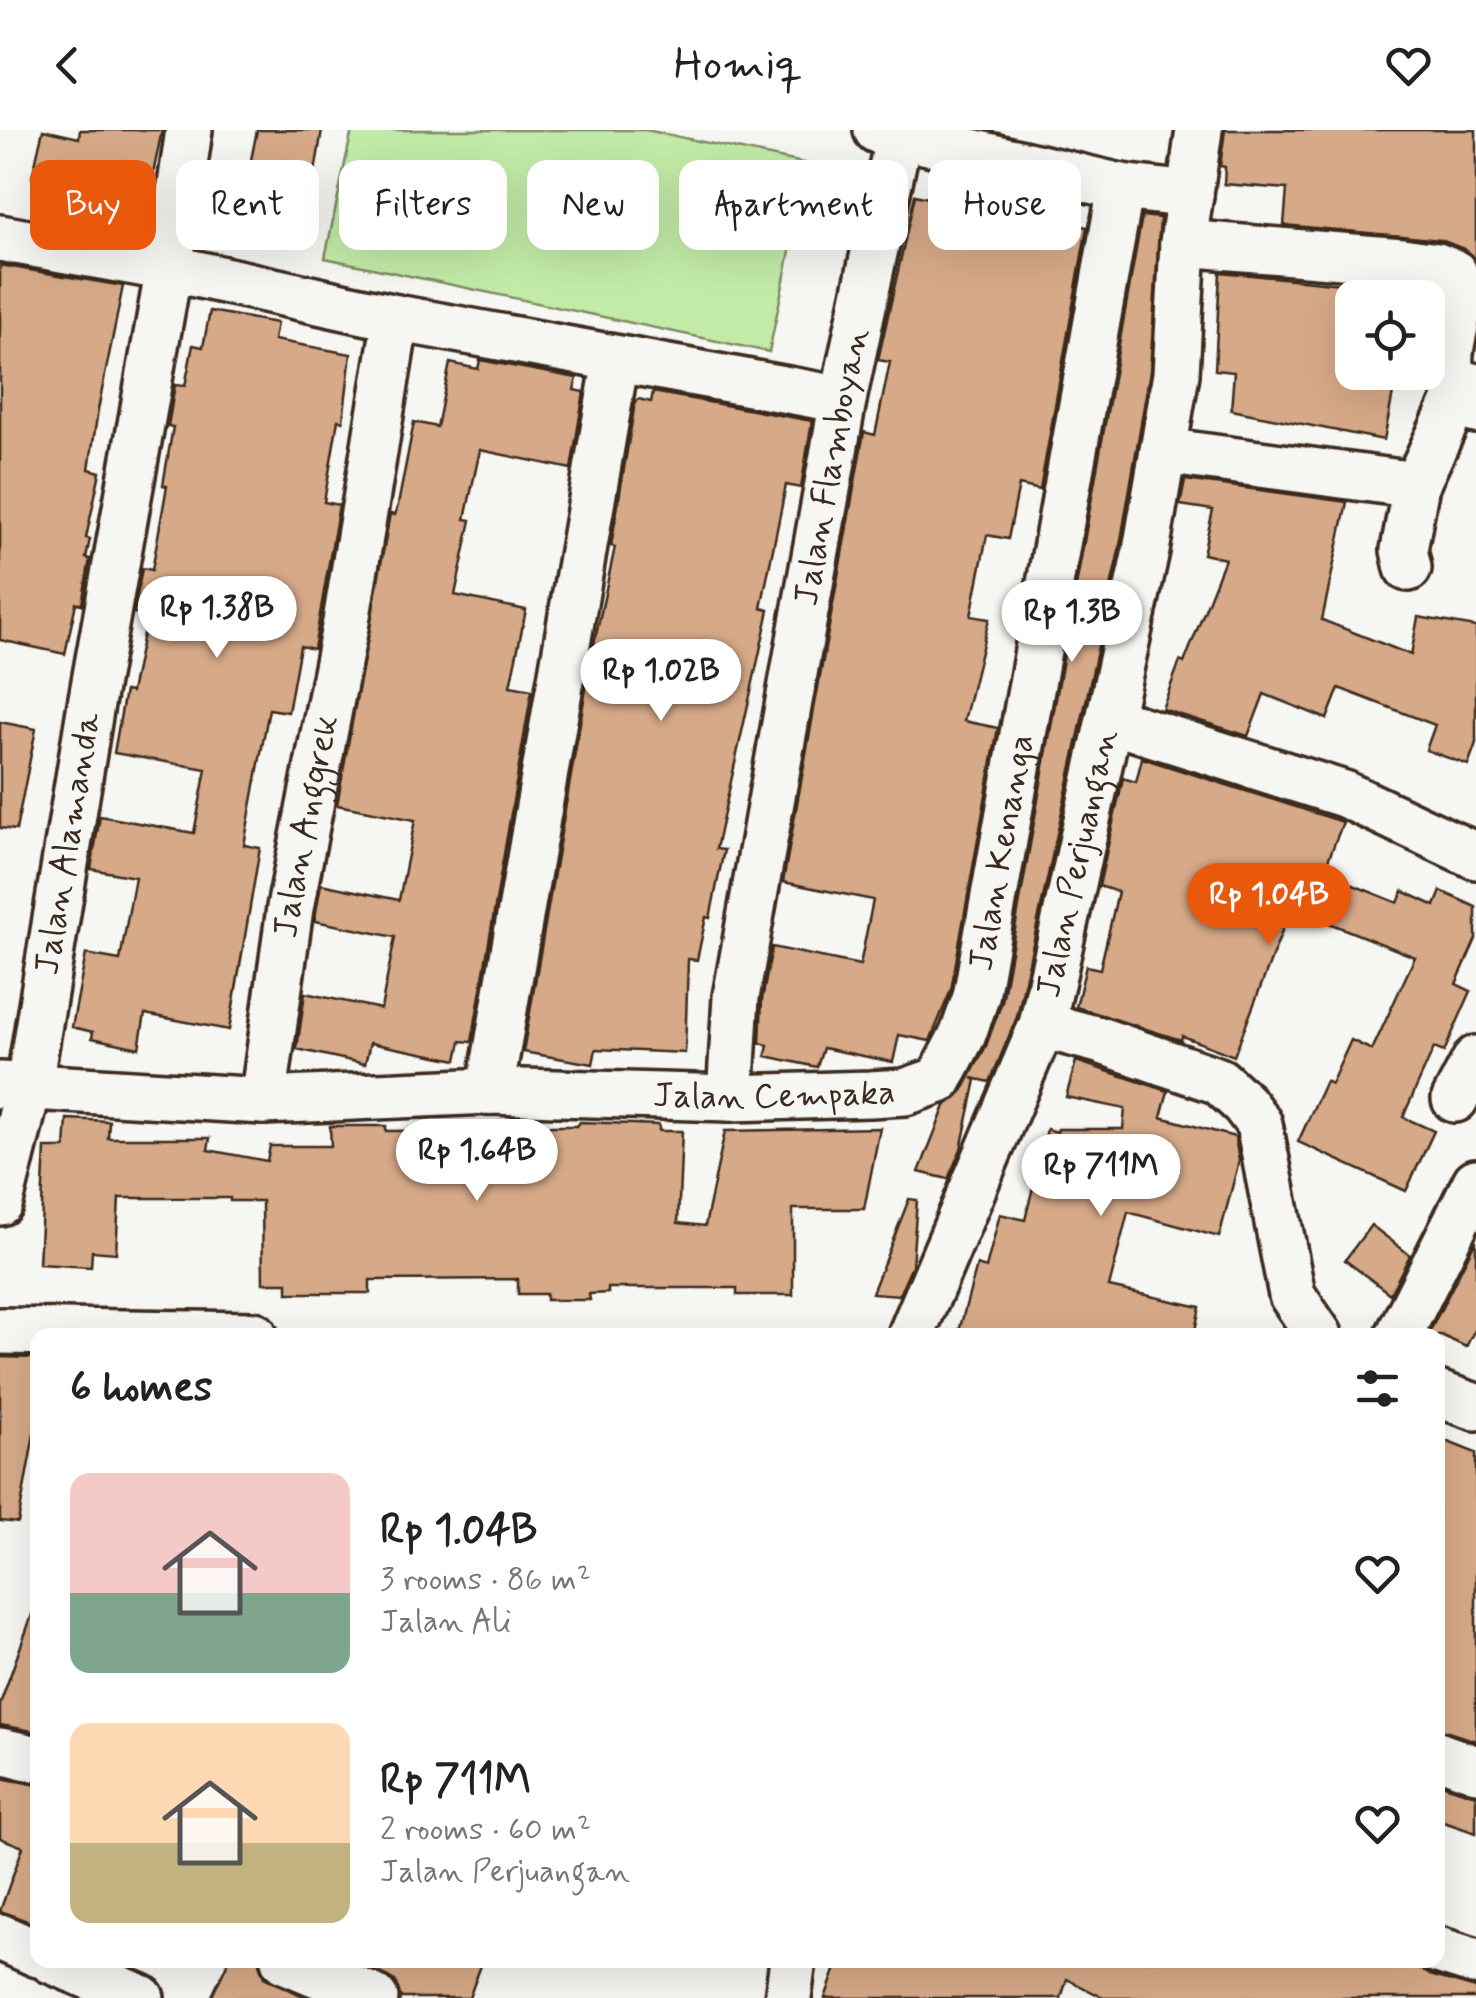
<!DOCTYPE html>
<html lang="en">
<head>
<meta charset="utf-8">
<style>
  body { margin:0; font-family:Mynerve,sans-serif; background:#f2f2f2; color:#222; height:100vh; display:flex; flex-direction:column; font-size:38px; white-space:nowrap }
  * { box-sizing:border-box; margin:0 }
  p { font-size:32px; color:#767676 }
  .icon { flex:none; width:55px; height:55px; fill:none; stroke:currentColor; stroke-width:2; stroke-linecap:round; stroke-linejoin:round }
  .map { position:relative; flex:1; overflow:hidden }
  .drawer { position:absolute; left:30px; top:1198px; width:1415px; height:640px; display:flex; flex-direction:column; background:#fff; border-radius:20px; box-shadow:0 10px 40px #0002 }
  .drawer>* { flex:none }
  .top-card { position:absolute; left:30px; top:30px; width:1418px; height:90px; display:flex; gap:20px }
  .tools { position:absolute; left:1335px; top:150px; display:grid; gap:20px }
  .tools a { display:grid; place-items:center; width:110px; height:110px; border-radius:20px; background:#fff; box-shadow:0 10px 40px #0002; font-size:50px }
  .price { position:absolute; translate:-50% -85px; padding:0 22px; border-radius:35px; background:#fff; color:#222; font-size:32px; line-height:65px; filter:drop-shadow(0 2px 5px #0008) }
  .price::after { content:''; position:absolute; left:50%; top:60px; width:30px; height:22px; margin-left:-15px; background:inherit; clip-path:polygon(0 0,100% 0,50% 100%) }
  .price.on { background:#ea580c; color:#fff }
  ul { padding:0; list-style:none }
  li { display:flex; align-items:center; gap:30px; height:250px; padding:0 40px }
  li span { display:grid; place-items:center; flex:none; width:280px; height:200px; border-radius:20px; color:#555 }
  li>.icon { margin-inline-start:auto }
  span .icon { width:120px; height:120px; fill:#fffc; stroke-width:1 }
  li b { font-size:42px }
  h2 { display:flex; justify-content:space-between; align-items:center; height:120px; padding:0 40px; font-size:42px }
  .pill { padding:0 35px; border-radius:20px; background:#fff; box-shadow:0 10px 40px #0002; font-size:35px; line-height:90px }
  .pill.on { background:#ea580c; color:#fff }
  header { display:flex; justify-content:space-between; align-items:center; height:130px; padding:0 40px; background:#fff; font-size:45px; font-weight:600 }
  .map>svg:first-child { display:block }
  .green { fill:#c2eba7; stroke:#7e8a62; stroke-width:2.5 }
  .building { fill:#d6a988; stroke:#3b2a1e; stroke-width:2.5 }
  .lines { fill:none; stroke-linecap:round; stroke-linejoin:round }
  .street-casing { stroke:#3b2a1e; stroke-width:52 }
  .street { stroke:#f6f6f2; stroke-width:45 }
  .labels { text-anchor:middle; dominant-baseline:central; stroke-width:8; stroke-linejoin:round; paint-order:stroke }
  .street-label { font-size:35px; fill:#3b2a1e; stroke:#f6f6f2 }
</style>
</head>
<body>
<header><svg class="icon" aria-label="back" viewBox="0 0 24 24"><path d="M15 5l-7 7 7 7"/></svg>Homiq<svg class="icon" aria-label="heart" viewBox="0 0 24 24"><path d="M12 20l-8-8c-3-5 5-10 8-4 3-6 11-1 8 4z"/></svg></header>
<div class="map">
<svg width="1476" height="1868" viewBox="0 0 1476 1868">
  <rect width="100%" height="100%" fill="#f6f6f2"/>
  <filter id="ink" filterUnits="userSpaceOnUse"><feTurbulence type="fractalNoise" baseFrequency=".01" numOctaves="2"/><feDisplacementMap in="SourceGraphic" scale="20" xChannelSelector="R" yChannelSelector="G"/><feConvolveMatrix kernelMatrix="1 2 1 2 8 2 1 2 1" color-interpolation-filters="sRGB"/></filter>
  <g filter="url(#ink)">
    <polygon class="green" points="352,0 646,0 808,34 769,222 325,128"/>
    <g class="building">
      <polygon points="43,0 79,8 80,0 162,0 151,54 134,50 126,83 82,73 85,59 32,47"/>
      <polygon points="257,0 322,0 309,78 244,65"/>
      <polygon points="1225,0 1476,0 1476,130 1464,119 1441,110 1284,95 1287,59 1224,54 1225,37 1220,36"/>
      <polygon points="915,65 976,79 974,87 1040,101 1043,88 1087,97 1040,360 1019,355 1008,409 987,405 971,486 989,489 964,591 998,598 951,860 930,911 899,905 893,932 823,918 817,937 766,926 768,915 760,913 762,870 772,817 860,835 873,770 783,752 864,302 875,305 890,232 878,230"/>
      <polygon points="1142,86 1160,88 1150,241 1120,416 1017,887 990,952 972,948 976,950 961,1019 948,1049 919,1042 945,976 962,962 986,916 1002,872"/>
      <polygon points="0,135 123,156 98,280 89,339 100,342 86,408 90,409 86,428 90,429 82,474 76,473 65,524 0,510"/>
      <polygon points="1220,142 1432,163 1433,168 1352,168 1352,242 1397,242 1384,310 1231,280 1234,242 1215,240"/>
      <polygon points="210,181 277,193 274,210 351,224 343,291 338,290 324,372 339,375 314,519 300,516 288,582 269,579 244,715 260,718 229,900 145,884 139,918 92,908 93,902 72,897 86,824 120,830 135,747 91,739 100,686 194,703 206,639 114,623 125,561 131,562 147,485 134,483 142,438 152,440 167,356 163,355 173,297 168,296 175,255 185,256 193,215 203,217"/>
      <polygon points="480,230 577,248 574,260 584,262 571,339 480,320 465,389 471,390 455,465 526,480 510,556 532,560 472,912 461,911 457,930 370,913 365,934 297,919 305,863 381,879 395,807 315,791 316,782 321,754 399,770 415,690 337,675 390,384 395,385 398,375 414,292 437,297 450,233 478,239"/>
      <polygon points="653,262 812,291 801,358 786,355 761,478 769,480 716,719 724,720 710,788 706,787 697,830 688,829 685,923 596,919 593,934 523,922 592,524 615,417 611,416 635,273 638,269 651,272"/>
      <polygon points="1185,350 1347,372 1322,490 1411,525 1418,487 1476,497 1476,613 1468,635 1426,620 1435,595 1339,558 1327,589 1264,564 1248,606 1162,579 1180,531 1184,533 1225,429 1203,424 1213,380 1180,375"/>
      <polygon points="0,592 36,599 16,700 0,698"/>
      <polygon points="1142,628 1343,692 1323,743 1398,773 1403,761 1435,776 1441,761 1476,777 1476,809 1456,854 1471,861 1444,922 1434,918 1403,987 1434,1001 1406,1061 1298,1012 1326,951 1331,954 1351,910 1372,920 1415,827 1291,778 1234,926 1182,906 1181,910 1076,877 1086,836 1100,839 1118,762 1099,756 1123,648 1136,652"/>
      <polygon points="1076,931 1168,961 1161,987 1235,1007 1239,1031 1219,1107 1128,1082 1109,1157 1200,1177 1194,1205 958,1205 977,1135 986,1138 1000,1084 1025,1090 1047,999 1057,1002 1058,999 1123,999 1125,979 1066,967"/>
      <polygon points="67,989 109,991 108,1008 210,1008 208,1020 267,1031 270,1016 331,1016 330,996 386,996 386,1001 500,1000 500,996 577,996 580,992 659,995 659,1001 682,1001 678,1093 705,1096 725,1001 880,998 864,1079 793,1079 793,1165 737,1165 737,1158 608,1158 608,1163 589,1164 590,1170 546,1170 546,1164 518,1164 518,1149 370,1150 370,1163 288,1163 288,1153 263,1153 262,1071 230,1071 230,1068 119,1068 116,1123 92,1121 91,1137 39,1134 45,1018 65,1018"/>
      <polygon points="909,1069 917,1070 912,1136 899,1165 872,1163"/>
      <polygon points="1371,1095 1410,1125 1390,1164 1345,1130"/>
      <polygon points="1476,1110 1476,1197 1466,1217 1441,1205 1428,1205"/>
      <polygon points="0,1227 38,1228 38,1282 18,1393 0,1391"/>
      <polygon points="1438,1308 1476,1323 1476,1611 1438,1599"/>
      <polygon points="33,1482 38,1483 38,1602 0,1595 0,1574"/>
      <polygon points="0,1648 38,1655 38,1795 0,1781 23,1717 0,1708"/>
      <polygon points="1438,1653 1476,1665 1476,1703 1438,1690"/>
      <polygon points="229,1830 258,1830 264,1847 307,1868 211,1868"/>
      <polygon points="352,1830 483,1830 469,1868 401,1868 395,1851"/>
      <polygon points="839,1830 1408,1830 1430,1845 1476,1858 1476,1868 1104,1868 1067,1849 1061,1868 825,1868"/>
    </g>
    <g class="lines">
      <defs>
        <g id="street">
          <polyline points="877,0 1121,57 1190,65"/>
          <polyline points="0,108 169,138 396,188 843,270"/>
          <path d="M1183,113L1402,131L1437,136L1454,143C1472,180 1437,219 1455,252L1476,257"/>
          <polyline points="1163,321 1416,355 1404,420 1408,438"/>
          <polyline points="1416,355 1454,274 1476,280"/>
          <polyline points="1110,590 1344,664 1476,726"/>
          <polyline points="1042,895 1099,910 1219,951 1244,974 1259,994 1292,1165 1319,1205"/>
          <path id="s1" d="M0,955L263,971L490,961L730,968L870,964L905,962L939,950L963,904L976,867L1121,57"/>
          <polyline points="490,961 616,230"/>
          <path id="s2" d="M730,968L736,867L843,270L900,0"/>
          <polyline points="1455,969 1476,929"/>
          <path id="s3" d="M263,971L290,778L346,492L396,188"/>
          <path id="s4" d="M0,1072L29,955L91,574L169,138L189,0"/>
          <polyline points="0,1201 254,1205"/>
          <path id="s5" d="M911,1205L1042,895L1146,421L1163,321L1176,244L1183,113L1199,0"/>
          <polyline points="1399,1205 1476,1052"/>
          <polyline points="1438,1264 1476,1277"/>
          <polyline points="0,1621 38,1629"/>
          <polyline points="1438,1625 1476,1639"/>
          <polyline points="0,1807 38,1824"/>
          <polyline points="1438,1820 1476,1832"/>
          <polyline points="51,1830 141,1868"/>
          <polyline points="284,1830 375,1868"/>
          <polyline points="788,1868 793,1830"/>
        </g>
      </defs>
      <use href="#street" class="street-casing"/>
      <use href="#street" class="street"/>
    </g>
  </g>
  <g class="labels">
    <g class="street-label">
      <text stroke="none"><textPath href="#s2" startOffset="640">Jalan Flamboyan</textPath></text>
      <text stroke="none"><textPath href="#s3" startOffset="278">Jalan Anggrek</textPath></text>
      <text stroke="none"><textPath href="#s4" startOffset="365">Jalan Alamanda</textPath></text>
      <text stroke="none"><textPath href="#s1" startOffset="1180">Jalan Kenanga</textPath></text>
      <text stroke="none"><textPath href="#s5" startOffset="502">Jalan Perjuangan</textPath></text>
      <text stroke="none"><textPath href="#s1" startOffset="775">Jalan Cempaka</textPath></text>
    </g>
  </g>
</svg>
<div class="tools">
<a><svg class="icon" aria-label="locate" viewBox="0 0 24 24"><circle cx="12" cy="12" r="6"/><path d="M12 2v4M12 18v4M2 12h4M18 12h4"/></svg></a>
</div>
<b class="price" style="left:217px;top:531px">Rp 1.38B</b>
<b class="price" style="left:1072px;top:535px">Rp 1.3B</b>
<b class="price" style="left:661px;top:594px">Rp 1.02B</b>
<b class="price on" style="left:1269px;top:818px">Rp 1.04B</b>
<b class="price" style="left:477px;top:1074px">Rp 1.64B</b>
<b class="price" style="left:1101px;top:1089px">Rp 711M</b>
<div class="top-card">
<a class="pill on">Buy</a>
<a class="pill">Rent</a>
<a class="pill">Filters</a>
<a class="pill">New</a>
<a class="pill">Apartment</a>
<a class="pill">House</a>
</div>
<section class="drawer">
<h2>6 homes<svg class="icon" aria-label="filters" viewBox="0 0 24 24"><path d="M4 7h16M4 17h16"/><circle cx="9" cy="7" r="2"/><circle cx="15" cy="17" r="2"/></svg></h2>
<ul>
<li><span style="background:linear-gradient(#f6c9c9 60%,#7fa58c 0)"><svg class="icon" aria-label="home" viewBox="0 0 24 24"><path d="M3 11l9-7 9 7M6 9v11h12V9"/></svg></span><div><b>Rp 1.04B</b><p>3 rooms · 86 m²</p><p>Jalan Ali</p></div><svg class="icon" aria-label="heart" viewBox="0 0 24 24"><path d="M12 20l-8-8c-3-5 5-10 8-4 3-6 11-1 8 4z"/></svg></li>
<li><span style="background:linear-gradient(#ffd9b3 60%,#c2b280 0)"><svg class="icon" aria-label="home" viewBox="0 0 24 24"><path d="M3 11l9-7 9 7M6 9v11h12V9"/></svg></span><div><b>Rp 711M</b><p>2 rooms · 60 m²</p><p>Jalan Perjuangan</p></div><svg class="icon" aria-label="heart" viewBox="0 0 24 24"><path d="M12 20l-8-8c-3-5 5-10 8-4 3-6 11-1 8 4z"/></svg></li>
</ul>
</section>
</div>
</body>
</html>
